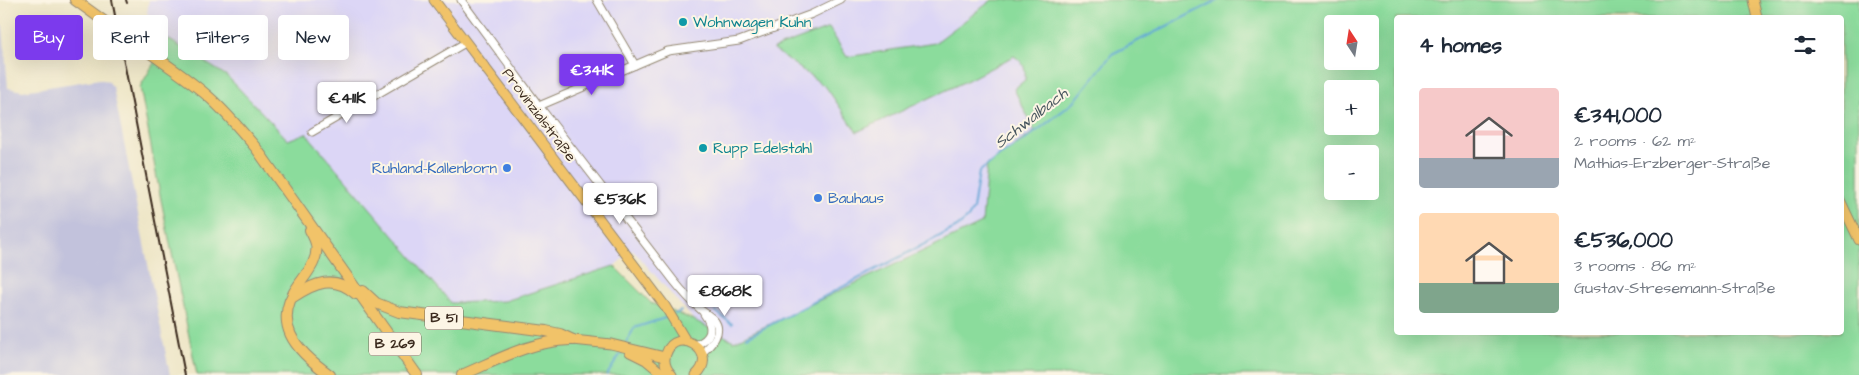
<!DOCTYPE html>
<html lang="en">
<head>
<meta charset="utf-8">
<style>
  body { margin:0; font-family:"Architects Daughter",sans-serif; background:#f2f2f3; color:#1f2937; height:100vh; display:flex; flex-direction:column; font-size:19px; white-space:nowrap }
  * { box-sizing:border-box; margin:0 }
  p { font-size:16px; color:#747a83 }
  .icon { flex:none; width:28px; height:28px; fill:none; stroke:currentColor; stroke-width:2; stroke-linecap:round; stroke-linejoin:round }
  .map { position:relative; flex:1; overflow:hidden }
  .details { position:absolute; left:1394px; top:15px; width:450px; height:320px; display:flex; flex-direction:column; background:#fff; border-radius:5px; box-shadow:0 5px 20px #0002 }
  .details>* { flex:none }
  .guide { position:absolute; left:15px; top:15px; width:475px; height:45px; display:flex; gap:10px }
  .needle { width:32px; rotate:348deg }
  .tools { position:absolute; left:1324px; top:15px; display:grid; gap:10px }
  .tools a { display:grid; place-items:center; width:55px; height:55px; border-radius:5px; background:#fff; box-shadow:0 5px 20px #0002; font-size:25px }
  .price { position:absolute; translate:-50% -42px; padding:0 11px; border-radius:5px; background:#fff; color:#222; font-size:16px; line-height:32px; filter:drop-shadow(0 1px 2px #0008) }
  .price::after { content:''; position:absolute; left:50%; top:30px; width:15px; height:11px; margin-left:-8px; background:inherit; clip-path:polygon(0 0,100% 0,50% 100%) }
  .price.selected { background:#7c3aed; color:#fff }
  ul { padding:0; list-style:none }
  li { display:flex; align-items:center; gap:15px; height:125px; padding:0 25px }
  li span { display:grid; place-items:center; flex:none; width:140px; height:100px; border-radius:5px; color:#555 }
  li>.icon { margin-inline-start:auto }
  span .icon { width:60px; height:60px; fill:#fffc; stroke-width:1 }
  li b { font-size:21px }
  h2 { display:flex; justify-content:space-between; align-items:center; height:60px; padding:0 25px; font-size:21px }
  .pill { padding:0 18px; border-radius:5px; background:#fff; box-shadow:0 5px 20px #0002; font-size:18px; line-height:45px }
  .pill.selected { background:#7c3aed; color:#fff }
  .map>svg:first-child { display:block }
  .built { fill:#dcd6f6 }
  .industrial { fill:#c2c2dc }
  .grass { fill:#8bdc9c; stroke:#63835d; fill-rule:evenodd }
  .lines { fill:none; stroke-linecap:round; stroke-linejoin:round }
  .stream { stroke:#61a7d7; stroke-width:2 }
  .highway-tunnel { stroke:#cac0a5; stroke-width:10; stroke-dasharray:10 5; stroke-linecap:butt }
  .minor-casing { stroke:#948872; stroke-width:9 }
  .major-casing { stroke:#948872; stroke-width:11 }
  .highway-casing { stroke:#948872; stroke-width:12 }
  .minor { stroke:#fff; stroke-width:7 }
  .major { stroke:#f1c369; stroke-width:9 }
  .highway { stroke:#f1c369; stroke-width:10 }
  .rail { stroke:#3b2a1e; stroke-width:2 }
  .culture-dot { fill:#0f9aa8; stroke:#fcf5e5; stroke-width:2 }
  .shop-dot { fill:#3f7fe0; stroke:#fcf5e5; stroke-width:2 }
  .labels { text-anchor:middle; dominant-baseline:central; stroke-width:4; stroke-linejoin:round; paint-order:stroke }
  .shield { fill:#fcf5e5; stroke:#75675a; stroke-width:1 }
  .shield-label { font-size:14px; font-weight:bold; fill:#3b2a1e }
  .culture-label { font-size:15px; fill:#0d838f; stroke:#fcf5e5; text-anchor:start }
  .street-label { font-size:15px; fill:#3b2a1e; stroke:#fcf5e5 }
  .shop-label { font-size:15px; fill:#366cbe; stroke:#fcf5e5; text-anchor:end }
  .water-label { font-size:16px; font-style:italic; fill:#48565f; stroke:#fcf5e5 }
</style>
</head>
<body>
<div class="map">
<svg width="1859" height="375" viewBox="0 0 1859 375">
  <rect width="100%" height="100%" fill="#fcf5e5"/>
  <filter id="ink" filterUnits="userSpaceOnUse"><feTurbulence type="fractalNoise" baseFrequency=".02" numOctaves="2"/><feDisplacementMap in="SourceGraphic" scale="10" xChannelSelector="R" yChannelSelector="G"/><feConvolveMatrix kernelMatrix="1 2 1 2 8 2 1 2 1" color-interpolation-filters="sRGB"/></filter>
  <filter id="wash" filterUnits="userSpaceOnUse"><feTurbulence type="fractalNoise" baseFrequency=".0096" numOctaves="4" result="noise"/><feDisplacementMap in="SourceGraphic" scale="20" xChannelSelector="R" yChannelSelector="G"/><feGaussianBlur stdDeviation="1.12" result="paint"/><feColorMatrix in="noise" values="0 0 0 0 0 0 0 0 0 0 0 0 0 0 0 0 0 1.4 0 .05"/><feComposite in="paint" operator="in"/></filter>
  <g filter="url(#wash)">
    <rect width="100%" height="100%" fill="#eee6c7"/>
    <polygon class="built" points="149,0 992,0 935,43 847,57 774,49 826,87 857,132 966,81 1014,56 1022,61 1026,70 1025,80 1014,89 1035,131 987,165 982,223 734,341 694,320 633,250 614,266 505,301 451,303 306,133 289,141 227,76 168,39 147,13"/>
    <polygon class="industrial" points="0,24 3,27 8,88 23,91 100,79 109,82 113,88 170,375 0,375"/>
    <path class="grass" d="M992,0H1859V375H197L161,200L140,87L168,39L227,76L288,140L306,133L451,303L505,301L614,266L651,303L694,320L734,341L982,223L987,165L1035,131L1014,89L1025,80C1026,68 1024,63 1014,56L966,81L857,132L826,87L773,49L829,28L847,57L935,43ZM1396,18H1841V332H1396ZM1332,24H1370V61H1332ZM1332,89H1370V126H1332ZM1332,154H1370V191H1332Z"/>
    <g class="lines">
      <g class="stream">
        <polyline points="715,311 732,324"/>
        <polyline points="675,314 681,311"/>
        <polyline points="747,337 957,227 968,218 973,209 979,172 999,156 1025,140 1074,102 1112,54 1218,0"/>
        <polyline points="625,346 634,328 668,317"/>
        <polyline points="607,375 623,350"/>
      </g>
    </g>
  </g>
  <g filter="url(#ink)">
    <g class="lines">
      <polyline class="highway-tunnel" points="104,21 131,40"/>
      <defs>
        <g id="minor">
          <path d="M461,0L539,106L674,281C682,291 691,301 701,310C705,313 710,316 714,320C724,332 711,345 702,353"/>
          <polyline points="597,0 635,65"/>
          <polyline points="539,106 668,51 739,41 812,14 841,0"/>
          <polyline points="312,132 465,43"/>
          <path d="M695,345C712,339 714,328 704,314"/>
        </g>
        <g id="major">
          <polyline points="434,0 665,306 686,341"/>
          <polyline points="1753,0 1757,18"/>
          <polyline points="1841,202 1859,240"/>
          <polyline points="573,340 611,344 665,357"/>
          <polyline points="630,352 646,360 664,375"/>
          <path d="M672,375C666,369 663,362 666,354C676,324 721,352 696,375"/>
        </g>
        <g id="highway">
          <polyline points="75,0 104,21"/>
          <path d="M131,40C157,58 185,76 209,97C226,112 241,130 256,148L417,375"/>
          <path d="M310,230C312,234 315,239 316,244C319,259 308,272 300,283C270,323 295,350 330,375"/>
          <polyline points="363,291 376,303 399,312 546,331 560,334 573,340"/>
          <path d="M293,297C314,283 334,274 356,294"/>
          <path d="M462,375C497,360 531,341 570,340"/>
        </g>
      </defs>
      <use href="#minor" class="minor-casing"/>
      <use href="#major" class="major-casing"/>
      <use href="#highway" class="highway-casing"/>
      <use href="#minor" class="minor"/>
      <use href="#major" class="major"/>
      <use href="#highway" class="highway"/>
      <g class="rail">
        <polyline points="112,0 185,375"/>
        <polyline points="126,0 127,3"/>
      </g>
    </g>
  </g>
  <g class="culture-dot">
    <circle cx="683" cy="22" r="5"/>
    <circle cx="703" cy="148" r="5"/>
  </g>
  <g class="shop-dot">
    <circle cx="507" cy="168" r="5"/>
    <circle cx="818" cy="198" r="5"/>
  </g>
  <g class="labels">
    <g class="shield">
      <rect x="425" y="306.5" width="38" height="23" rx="4"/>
      <rect x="369" y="332.5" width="52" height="23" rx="4"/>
    </g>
    <g class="shield-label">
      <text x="444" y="318">B 51</text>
      <text x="395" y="344">B 269</text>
    </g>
    <g class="culture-label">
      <text x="693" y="22">Wohnwagen Kuhn</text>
      <text x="713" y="148">Rupp Edelstahl</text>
    </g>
    <g class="street-label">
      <text transform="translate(539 115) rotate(53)">Provinzialstraße</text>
    </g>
    <g class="shop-label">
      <text x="497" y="168">Ruhland-Kallenborn</text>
      <text x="828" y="198" text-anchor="start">Bauhaus</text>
    </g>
    <g class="water-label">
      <text transform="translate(1031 118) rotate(-38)">Schwalbach</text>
    </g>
  </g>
</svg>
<div class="tools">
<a><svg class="needle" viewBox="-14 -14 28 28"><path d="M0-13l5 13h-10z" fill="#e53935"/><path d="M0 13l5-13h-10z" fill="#747a83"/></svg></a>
<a>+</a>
<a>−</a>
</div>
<b class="price selected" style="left:592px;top:96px">€341K</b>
<b class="price" style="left:347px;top:124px">€411K</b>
<b class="price" style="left:620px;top:225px">€536K</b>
<b class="price" style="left:725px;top:317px">€868K</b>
<div class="guide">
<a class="pill selected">Buy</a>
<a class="pill">Rent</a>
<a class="pill">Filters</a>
<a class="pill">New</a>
</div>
<section class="details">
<h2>4 homes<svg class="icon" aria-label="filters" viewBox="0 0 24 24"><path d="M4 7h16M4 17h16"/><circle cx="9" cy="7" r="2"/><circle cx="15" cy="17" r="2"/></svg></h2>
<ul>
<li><span style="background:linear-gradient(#f6c9c9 70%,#9aa5b1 0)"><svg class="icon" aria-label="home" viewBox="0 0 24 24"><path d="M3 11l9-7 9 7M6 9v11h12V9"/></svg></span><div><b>€341,000</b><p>2 rooms · 62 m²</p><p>Mathias-Erzberger-Straße</p></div></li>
<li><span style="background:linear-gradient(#ffd9b3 70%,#7fa58c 0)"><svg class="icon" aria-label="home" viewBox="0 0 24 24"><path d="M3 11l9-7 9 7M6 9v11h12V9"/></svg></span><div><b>€536,000</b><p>3 rooms · 86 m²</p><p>Gustav-Stresemann-Straße</p></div></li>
</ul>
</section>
</div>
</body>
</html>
